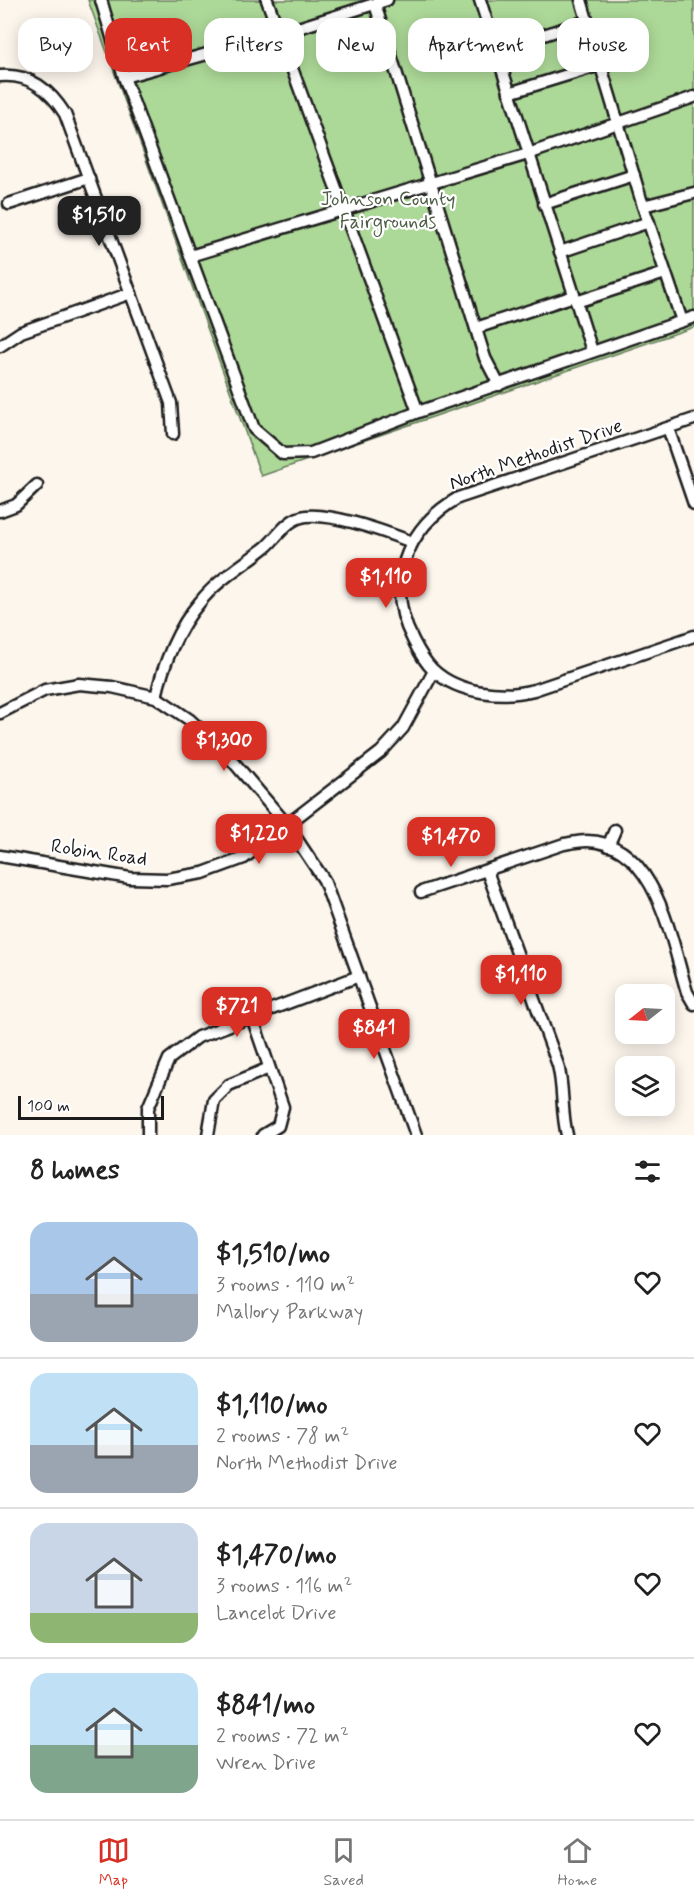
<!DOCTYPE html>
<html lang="en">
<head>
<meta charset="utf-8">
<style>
  body { margin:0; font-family:Mynerve,sans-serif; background:#f2f2f2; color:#222; height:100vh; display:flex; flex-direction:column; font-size:22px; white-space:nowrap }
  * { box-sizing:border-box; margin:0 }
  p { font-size:20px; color:#767676 }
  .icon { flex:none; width:33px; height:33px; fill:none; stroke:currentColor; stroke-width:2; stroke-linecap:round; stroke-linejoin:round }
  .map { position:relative; height:1135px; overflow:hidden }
  .sheet { display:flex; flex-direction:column; background:#fff; flex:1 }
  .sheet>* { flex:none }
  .banner { position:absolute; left:18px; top:18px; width:658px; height:54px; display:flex; gap:12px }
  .needle { width:39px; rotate:252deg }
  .controls { position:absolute; left:615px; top:984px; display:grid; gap:12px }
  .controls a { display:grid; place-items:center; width:60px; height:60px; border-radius:12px; background:#fff; box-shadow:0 3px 15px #0003; font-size:30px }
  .scale { position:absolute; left:18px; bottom:15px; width:146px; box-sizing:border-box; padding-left:6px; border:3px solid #1c1c1c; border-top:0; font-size:16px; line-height:21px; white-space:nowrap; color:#1c1c1c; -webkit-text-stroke:4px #fff; paint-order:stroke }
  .price { position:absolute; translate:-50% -51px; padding:0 14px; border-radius:12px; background:#d93025; color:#fff; font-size:20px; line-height:39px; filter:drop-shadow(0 2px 3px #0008) }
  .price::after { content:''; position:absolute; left:50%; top:36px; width:18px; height:14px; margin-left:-9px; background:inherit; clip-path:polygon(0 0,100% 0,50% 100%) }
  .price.current { background:#222; color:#fff }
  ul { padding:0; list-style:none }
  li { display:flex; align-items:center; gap:18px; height:150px; padding:0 30px }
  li+li { border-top:2px solid #e0e0e0 }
  li span { display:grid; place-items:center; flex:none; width:168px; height:120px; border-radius:18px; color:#555 }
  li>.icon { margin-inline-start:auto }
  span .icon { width:72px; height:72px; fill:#fffc; stroke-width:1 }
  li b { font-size:26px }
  h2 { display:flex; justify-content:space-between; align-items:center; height:72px; padding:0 30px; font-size:26px }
  .pill { padding:0 21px; border-radius:18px; background:#fff; box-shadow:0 3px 15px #0003; font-size:21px; line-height:54px }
  .pill.current { background:#d93025; color:#fff }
  .menu { display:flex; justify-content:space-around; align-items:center; height:84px; border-top:2px solid #e0e0e0; background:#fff; font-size:16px; color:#767676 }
  .menu a { display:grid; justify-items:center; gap:3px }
  .menu .current { color:#d93025 }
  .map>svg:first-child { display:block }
  .green { fill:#add998; stroke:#647a5a; stroke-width:1.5 }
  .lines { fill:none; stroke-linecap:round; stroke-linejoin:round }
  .minor-casing { stroke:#1c1c1c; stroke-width:15 }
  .minor { stroke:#fff; stroke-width:10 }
  .labels { text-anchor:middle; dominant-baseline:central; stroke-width:4.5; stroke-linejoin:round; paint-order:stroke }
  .park-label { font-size:20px; fill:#4f5e47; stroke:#fff }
  .street-label { font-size:20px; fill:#1c1c1c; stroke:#fff }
</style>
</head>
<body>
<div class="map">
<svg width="694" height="1135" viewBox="0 0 694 1135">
  <rect width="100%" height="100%" fill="#fdf6ed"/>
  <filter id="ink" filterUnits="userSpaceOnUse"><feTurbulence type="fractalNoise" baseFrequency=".0167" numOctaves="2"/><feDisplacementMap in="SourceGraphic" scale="12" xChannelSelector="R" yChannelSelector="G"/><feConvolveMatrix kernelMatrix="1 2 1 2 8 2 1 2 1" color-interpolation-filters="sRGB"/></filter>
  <g filter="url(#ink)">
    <polygon class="green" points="88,0 694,0 694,327 261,476"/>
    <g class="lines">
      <defs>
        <g id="minor">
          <polyline points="101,0 124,77 254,429 283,454 311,453 418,412 694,317"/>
          <polyline points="267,0 418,412"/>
          <polyline points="480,0 592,351"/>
          <polyline points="581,0 643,206 682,321"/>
          <polyline points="375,4 485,358 499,385"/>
          <polyline points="497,50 587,21"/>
          <path d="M0,76C30,73 50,90 65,114L171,403L173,434"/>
          <polyline points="124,77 279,34 387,0"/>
          <polyline points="509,93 600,65"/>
          <polyline points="9,204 89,178"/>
          <polyline points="544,204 634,175"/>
          <polyline points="643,206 694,193"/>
          <polyline points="560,252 649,222"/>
          <polyline points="190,256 528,154 694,97"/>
          <polyline points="576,302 665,273"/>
          <polyline points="476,328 574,296"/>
          <polyline points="0,346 21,332 131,293"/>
          <path d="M694,419L458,498C406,528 384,585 413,640C418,650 425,662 433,670C459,694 503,698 534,690L694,636"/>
          <polyline points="668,428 694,504"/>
          <polyline points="0,511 16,505 37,485"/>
          <path d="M156,697C163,665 178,627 200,602C218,579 245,564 267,546C279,535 288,518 306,516C333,513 386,532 412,542"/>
          <polyline points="0,713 45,690 79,684 112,687 156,697 190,720 225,752 288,826 324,880 416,1135"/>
          <polyline points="608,846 615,830"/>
          <polyline points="0,856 130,878 167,879 203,873 244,858 381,752 403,728 434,671"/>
          <path d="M487,871L558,1065C564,1088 561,1112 567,1135"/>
          <path d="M421,892L564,844C571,843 579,841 587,841C656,842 671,940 687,992L694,1004"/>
          <polyline points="252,1017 283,1107 278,1126 263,1135"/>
          <polyline points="148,1135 148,1108 169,1059 198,1037 359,976"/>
          <polyline points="208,1135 214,1100 229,1085 269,1068"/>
        </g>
      </defs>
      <use href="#minor" class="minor-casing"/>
      <use href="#minor" class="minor"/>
    </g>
  </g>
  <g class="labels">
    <g class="park-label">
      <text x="388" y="199">Johnson County<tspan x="388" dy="23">Fairgrounds</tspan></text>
    </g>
    <g class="street-label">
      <text transform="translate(536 455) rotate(-19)">North Methodist Drive</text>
      <text transform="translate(99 853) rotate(8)">Robin Road</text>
    </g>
  </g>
</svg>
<div class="controls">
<a><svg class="needle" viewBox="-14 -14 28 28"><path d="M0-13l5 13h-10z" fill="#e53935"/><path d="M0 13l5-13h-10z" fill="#767676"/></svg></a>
<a><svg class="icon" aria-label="layers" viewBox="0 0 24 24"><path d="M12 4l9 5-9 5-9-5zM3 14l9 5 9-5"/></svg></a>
</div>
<div class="scale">100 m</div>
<b class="price current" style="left:99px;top:247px">$1,510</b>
<b class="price" style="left:386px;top:609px">$1,110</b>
<b class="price" style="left:224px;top:772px">$1,300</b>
<b class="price" style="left:259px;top:865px">$1,220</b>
<b class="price" style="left:451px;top:868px">$1,470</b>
<b class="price" style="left:521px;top:1006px">$1,110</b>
<b class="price" style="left:237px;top:1038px">$721</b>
<b class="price" style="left:374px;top:1060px">$841</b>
<div class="banner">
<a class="pill">Buy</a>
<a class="pill current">Rent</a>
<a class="pill">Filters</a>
<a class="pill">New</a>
<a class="pill">Apartment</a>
<a class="pill">House</a>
</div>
</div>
<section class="sheet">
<h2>8 homes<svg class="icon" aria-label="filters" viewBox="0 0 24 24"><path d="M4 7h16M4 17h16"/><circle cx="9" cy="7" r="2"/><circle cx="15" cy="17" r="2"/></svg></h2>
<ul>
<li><span style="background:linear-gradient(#a9c7e8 60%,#9aa5b1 0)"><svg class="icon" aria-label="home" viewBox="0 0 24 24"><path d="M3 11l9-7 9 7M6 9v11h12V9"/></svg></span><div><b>$1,510/mo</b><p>3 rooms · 110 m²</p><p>Mallory Parkway</p></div><svg class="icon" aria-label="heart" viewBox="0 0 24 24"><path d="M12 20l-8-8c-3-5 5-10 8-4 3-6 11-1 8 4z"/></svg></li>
<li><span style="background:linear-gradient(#bfe0f5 60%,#9aa5b1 0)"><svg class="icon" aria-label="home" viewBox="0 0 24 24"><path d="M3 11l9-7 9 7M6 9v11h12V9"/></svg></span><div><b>$1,110/mo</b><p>2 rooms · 78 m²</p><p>North Methodist Drive</p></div><svg class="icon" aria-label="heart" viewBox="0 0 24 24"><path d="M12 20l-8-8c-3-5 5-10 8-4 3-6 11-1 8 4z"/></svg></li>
<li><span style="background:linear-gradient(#c9d6e8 75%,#8fb573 0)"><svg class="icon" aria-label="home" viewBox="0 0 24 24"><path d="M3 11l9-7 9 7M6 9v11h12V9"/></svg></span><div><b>$1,470/mo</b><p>3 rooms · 116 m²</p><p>Lancelot Drive</p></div><svg class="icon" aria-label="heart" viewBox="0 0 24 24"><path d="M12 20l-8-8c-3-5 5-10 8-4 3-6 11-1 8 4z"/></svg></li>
<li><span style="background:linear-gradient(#bfe0f5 60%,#7fa58c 0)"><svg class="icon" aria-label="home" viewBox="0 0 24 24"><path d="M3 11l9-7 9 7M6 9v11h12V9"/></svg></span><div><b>$841/mo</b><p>2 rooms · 72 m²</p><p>Wren Drive</p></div><svg class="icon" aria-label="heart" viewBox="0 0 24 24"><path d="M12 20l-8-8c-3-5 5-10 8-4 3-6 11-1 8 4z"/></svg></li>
</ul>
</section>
<nav class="menu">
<a class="current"><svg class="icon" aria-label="map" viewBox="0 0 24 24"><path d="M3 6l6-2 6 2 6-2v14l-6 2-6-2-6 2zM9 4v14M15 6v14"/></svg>Map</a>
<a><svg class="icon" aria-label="saved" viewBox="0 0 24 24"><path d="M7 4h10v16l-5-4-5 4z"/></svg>Saved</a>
<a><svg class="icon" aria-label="home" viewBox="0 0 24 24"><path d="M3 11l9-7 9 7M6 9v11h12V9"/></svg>Home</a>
</nav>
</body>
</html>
